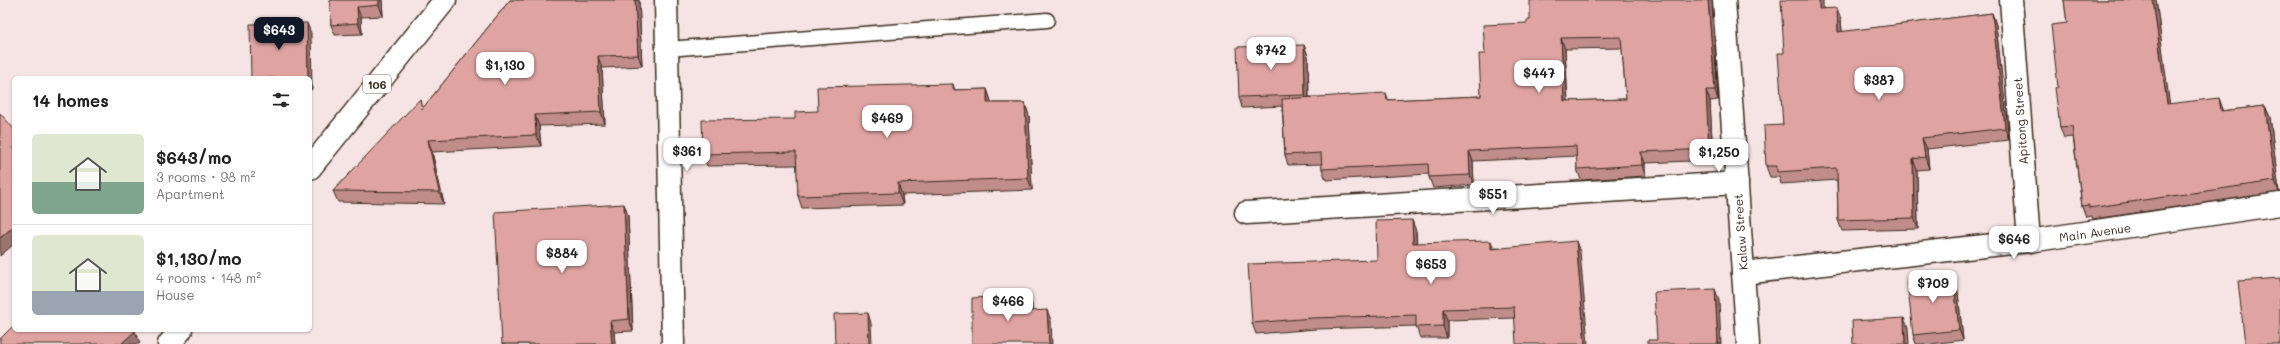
<!DOCTYPE html>
<html lang="en">
<head>
<meta charset="utf-8">
<style>
  body { margin:0; font-family:Mali,sans-serif; background:#f2f2f2; color:#222; height:100vh; display:flex; flex-direction:column; font-size:15px; white-space:nowrap }
  * { box-sizing:border-box; margin:0 }
  p { font-size:13px; color:#767676 }
  .icon { flex:none; width:22px; height:22px; fill:none; stroke:currentColor; stroke-width:2; stroke-linecap:round; stroke-linejoin:round }
  .map { position:relative; flex:1; overflow:hidden }
  .panel { position:absolute; left:12px; top:76px; width:300px; height:256px; display:flex; flex-direction:column; background:#fff; border-radius:6px; box-shadow:0 1px 3px #0004 }
  .panel>* { flex:none }
  .price { position:absolute; translate:-50% -34px; padding:0 9px; border-radius:8px; background:#fff; color:#222; font-size:13px; line-height:26px; filter:drop-shadow(0 1px 2px #0008) }
  .price::after { content:''; position:absolute; left:50%; top:24px; width:12px; height:9px; margin-left:-6px; background:inherit; clip-path:polygon(0 0,100% 0,50% 100%) }
  .price.selected { background:#111827; color:#fff }
  ul { padding:0; list-style:none }
  li { display:flex; align-items:center; gap:12px; height:100px; padding:0 20px }
  li+li { border-top:1px solid #e0e0e0 }
  li span { display:grid; place-items:center; flex:none; width:112px; height:80px; border-radius:6px; color:#555 }
  li>.icon { margin-inline-start:auto }
  span .icon { width:48px; height:48px; fill:#fffc; stroke-width:1 }
  li b { font-size:17px }
  h2 { display:flex; justify-content:space-between; align-items:center; height:48px; padding:0 20px; font-size:17px }
  .map>svg:first-child { display:block }
  .lines { fill:none; stroke-linecap:round; stroke-linejoin:round }
  .lane-casing { stroke:#3b2a1e; stroke-width:17 }
  .street-casing { stroke:#3b2a1e; stroke-width:25 }
  .highway-casing { stroke:#3b2a1e; stroke-width:25 }
  .lane { stroke:#fff; stroke-width:14 }
  .street { stroke:#fff; stroke-width:22 }
  .highway { stroke:#fff; stroke-width:22 }
  .wall { fill:#c08d8b; stroke:#3b2a1e; fill-rule:evenodd }
  .shaded-wall { fill:#9c7371; stroke:#3b2a1e }
  .building { fill:#dfa4a2; stroke:#3b2a1e; fill-rule:evenodd }
  .labels { text-anchor:middle; dominant-baseline:central; stroke-width:3.5; stroke-linejoin:round; paint-order:stroke }
  .shield { fill:#fff; stroke:#766a62; stroke-width:1 }
  .shield-label { font-size:11px; font-weight:bold; fill:#3b2a1e }
  .street-label { font-size:12px; fill:#3b2a1e; stroke:#fff }
</style>
</head>
<body>
<div class="map">
<svg width="2280" height="344" viewBox="0 0 2280 344">
  <rect width="100%" height="100%" fill="#f5e4e3"/>
  <filter id="ink" filterUnits="userSpaceOnUse"><feTurbulence type="fractalNoise" baseFrequency=".025" numOctaves="2"/><feDisplacementMap in="SourceGraphic" scale="8" xChannelSelector="R" yChannelSelector="G"/><feConvolveMatrix kernelMatrix="1 2 1 2 8 2 1 2 1" color-interpolation-filters="sRGB"/></filter>
  <g filter="url(#ink)">
    <g class="lines">
      <defs>
        <polyline id="lane" points="667,49 1047,20"/>
        <g id="street">
          <polyline points="666,0 673,344"/>
          <polyline points="1724,0 1748,344"/>
          <polyline points="2011,0 2029,241"/>
          <polyline points="1246,213 1737,183"/>
          <polyline points="1743,273 2029,241 2280,204"/>
        </g>
        <g id="highway">
          <polyline points="310,168 445,0"/>
          <polyline points="169,344 181,330"/>
        </g>
      </defs>
      <use href="#lane" class="lane-casing"/>
      <use href="#street" class="street-casing"/>
      <use href="#highway" class="highway-casing"/>
      <use href="#lane" class="lane"/>
      <use href="#street" class="street"/>
      <use href="#highway" class="highway"/>
    </g>
    <g class="wall">
      <polygon points="330,0 382,0 383,16 361,17 362,34 335,35 331,25"/>
      <polygon points="510,0 639,0 642,66 602,68 605,124 539,126 541,146 432,152 444,204 338,202 333,191 423,108"/>
      <polygon points="2064,0 2156,0 2169,104 2223,109 2223,111 2265,106 2270,117 2279,192 2093,219 2092,216 2086,217 2082,206 2073,137 2064,138 2060,127 2058,87 2067,23"/>
      <path d="M1712,1L1718,100L1710,101L1713,160L1645,163V176L1581,180L1577,169V156L1473,161L1474,185L1433,188L1429,177V174L1326,180L1322,169V164L1288,165L1285,155L1282,106L1242,108L1239,97L1304,45L1308,56L1309,97L1389,100L1481,96L1485,54L1527,23ZM1622,48L1626,99L1568,101L1565,49Z"/>
      <polygon points="1823,9 1841,19 1842,32 1992,13 1996,25 2009,140 1927,149 1929,169 1917,170 1918,229 1842,231 1838,220 1837,180 1781,184 1779,177 1770,177 1766,166 1783,125 1784,53"/>
      <polygon points="953,84 955,90 987,89 991,101 991,103 1025,103 1029,116 1032,190 902,195 903,205 802,208 798,196 797,165 707,166 703,154 818,111"/>
      <polygon points="624,204 628,216 633,331 614,332 615,344 502,344"/>
      <polygon points="1416,231 1417,243 1493,248 1580,252 1515,318 1447,320 1447,338 1420,338 1416,326 1316,329 1256,334 1252,323 1377,260"/>
      <polygon points="1957,284 1963,340 1931,344 1916,344 1913,335"/>
    </g>
    <g class="shaded-wall">
      <polygon points="379,0 382,0 383,16 379,5"/>
      <polygon points="635,0 639,0 642,66 638,55"/>
      <polygon points="1708,0 1712,0 1718,100 1715,90"/>
      <polygon points="1819,0 1823,0 1823,21 1819,9"/>
      <polygon points="2153,0 2156,0 2171,115 2167,104"/>
      <polygon points="357,7 361,17 362,34 358,23"/>
      <polygon points="1837,8 1841,19 1843,43 1838,32"/>
      <polygon points="1992,13 1996,25 2009,140 2005,128"/>
      <polygon points="307,23 311,33 312,89 310,91 310,78 308,78"/>
      <polygon points="1561,38 1565,49 1568,112 1564,101"/>
      <polygon points="1304,45 1308,56 1309,105 1305,95"/>
      <polygon points="598,56 602,68 605,124 601,112"/>
      <polygon points="987,89 991,101 992,116 987,103"/>
      <polygon points="1706,90 1710,101 1713,160 1709,149"/>
      <polygon points="1386,93 1390,104 1387,100"/>
      <polygon points="2219,98 2223,109 2225,122 2221,111"/>
      <polygon points="1025,103 1029,116 1032,190 1028,178"/>
      <polygon points="2265,106 2270,117 2279,192 2275,181"/>
      <polygon points="535,115 539,126 541,146 536,135"/>
      <polygon points="1922,138 1927,149 1929,169 1925,157"/>
      <polygon points="428,140 432,152 444,204 439,192"/>
      <polygon points="1469,151 1473,161 1474,185 1470,175"/>
      <polygon points="1641,152 1645,163 1645,176 1642,165"/>
      <polygon points="1913,159 1917,170 1918,229 1914,218"/>
      <polygon points="898,183 902,195 903,205 898,193"/>
      <polygon points="624,204 628,216 633,331 629,319"/>
      <polygon points="1412,220 1416,231 1417,254 1413,243"/>
      <polygon points="14,226 14,244 0,256 0,238"/>
      <polygon points="1491,241 1495,252 1491,249"/>
      <polygon points="1576,241 1580,252 1588,344 1585,344"/>
      <polygon points="1953,273 1957,284 1963,340 1959,330"/>
      <polygon points="1715,289 1719,300 1721,344 1718,344"/>
      <polygon points="1029,295 1032,305 1033,321 1030,311"/>
      <polygon points="1443,309 1447,320 1447,338 1443,326"/>
      <polygon points="1047,310 1051,320 1052,344 1049,344"/>
      <polygon points="868,313 871,323 872,344 869,344"/>
      <polygon points="1904,318 1908,328 1909,344 1905,344"/>
      <polygon points="610,321 614,332 615,344 612,344"/>
      <polygon points="135,331 140,343 139,344 121,344"/>
    </g>
    <g class="building">
      <polygon points="330,0 379,0 379,5 357,7 358,23 331,25"/>
      <polygon points="510,0 635,0 638,55 598,56 601,112 535,115 536,135 428,140 439,192 333,191 420,99 422,109"/>
      <path d="M1530,0H1708L1715,90H1706L1709,149L1641,152L1642,165L1577,169L1576,146L1469,151L1470,175L1429,177L1428,164L1322,169L1321,153L1285,155L1282,99L1386,93L1387,100L1481,96L1479,54H1485L1483,25L1527,23V20H1530ZM1621,37L1626,99L1564,101L1561,38Z"/>
      <polygon points="1781,0 1819,0 1819,9 1837,8 1838,32 1992,13 2005,128 1922,138 1925,157 1913,159 1914,218 1838,220 1837,168 1777,172 1777,166 1766,166 1764,126 1783,125 1778,53 1784,53"/>
      <polygon points="2064,0 2153,0 2167,104 2219,98 2221,111 2265,106 2275,181 2089,208 2089,205 2082,206 2072,126 2060,127 2055,88 2058,87 2051,25 2067,23"/>
      <polygon points="307,23 308,78 251,78 250,24"/>
      <polygon points="1304,45 1305,95 1239,97 1237,47"/>
      <polygon points="953,84 953,90 987,89 987,103 1025,103 1028,178 898,183 898,193 798,196 796,152 703,154 702,120 795,119 795,112 818,111 817,87"/>
      <polygon points="0,113 14,129 14,226 0,238"/>
      <polygon points="624,204 629,319 610,321 612,344 502,344 495,212"/>
      <polygon points="1412,220 1413,243 1491,241 1491,249 1576,241 1585,344 1516,344 1514,307 1443,309 1443,326 1416,327 1416,315 1312,318 1252,323 1248,264 1377,260 1376,221"/>
      <polygon points="1953,273 1959,330 1913,335 1907,278"/>
      <polygon points="2280,278 2280,344 2245,344 2238,281"/>
      <polygon points="1715,289 1718,344 1648,344 1648,340 1657,340 1654,292"/>
      <polygon points="1029,295 1030,311 1047,310 1049,344 972,344 972,298"/>
      <polygon points="868,313 869,344 835,344 834,314"/>
      <polygon points="1904,318 1905,344 1853,344 1852,321"/>
      <polygon points="14,325 14,330 134,330 135,331 121,344 0,344 0,339"/>
    </g>
  </g>
  <g class="labels">
    <rect class="shield" x="363" y="75" width="28" height="18" rx="3"/>
    <g class="shield-label">
      <text x="377" y="84">106</text>
    </g>
    <g class="street-label">
      <text transform="translate(2020 121) rotate(-94)">Apitong Street</text>
      <text transform="translate(1740 232) rotate(-94)">Kalaw Street</text>
      <text transform="translate(2095 232) rotate(-8)">Main Avenue</text>
    </g>
  </g>
</svg>
<b class="price selected" style="left:279px;top:51px">$643</b>
<b class="price" style="left:1271px;top:71px">$742</b>
<b class="price" style="left:505px;top:86px">$1,130</b>
<b class="price" style="left:1539px;top:94px">$447</b>
<b class="price" style="left:1879px;top:101px">$387</b>
<b class="price" style="left:887px;top:139px">$469</b>
<b class="price" style="left:687px;top:172px">$361</b>
<b class="price" style="left:1719px;top:173px">$1,250</b>
<b class="price" style="left:1493px;top:215px">$551</b>
<b class="price" style="left:2014px;top:260px">$646</b>
<b class="price" style="left:562px;top:274px">$884</b>
<b class="price" style="left:1431px;top:285px">$653</b>
<b class="price" style="left:1933px;top:304px">$709</b>
<b class="price" style="left:1008px;top:322px">$466</b>
<section class="panel">
<h2>14 homes<svg class="icon" aria-label="filters" viewBox="0 0 24 24"><path d="M4 7h16M4 17h16"/><circle cx="9" cy="7" r="2"/><circle cx="15" cy="17" r="2"/></svg></h2>
<ul>
<li><span style="background:linear-gradient(#dfe7d0 60%,#7fa58c 0)"><svg class="icon" aria-label="home" viewBox="0 0 24 24"><path d="M3 11l9-7 9 7M6 9v11h12V9"/></svg></span><div><b>$643/mo</b><p>3 rooms · 98 m²</p><p>Apartment</p></div></li>
<li><span style="background:linear-gradient(#dfe7d0 70%,#9aa5b1 0)"><svg class="icon" aria-label="home" viewBox="0 0 24 24"><path d="M3 11l9-7 9 7M6 9v11h12V9"/></svg></span><div><b>$1,130/mo</b><p>4 rooms · 148 m²</p><p>House</p></div></li>
</ul>
</section>
</div>
</body>
</html>
